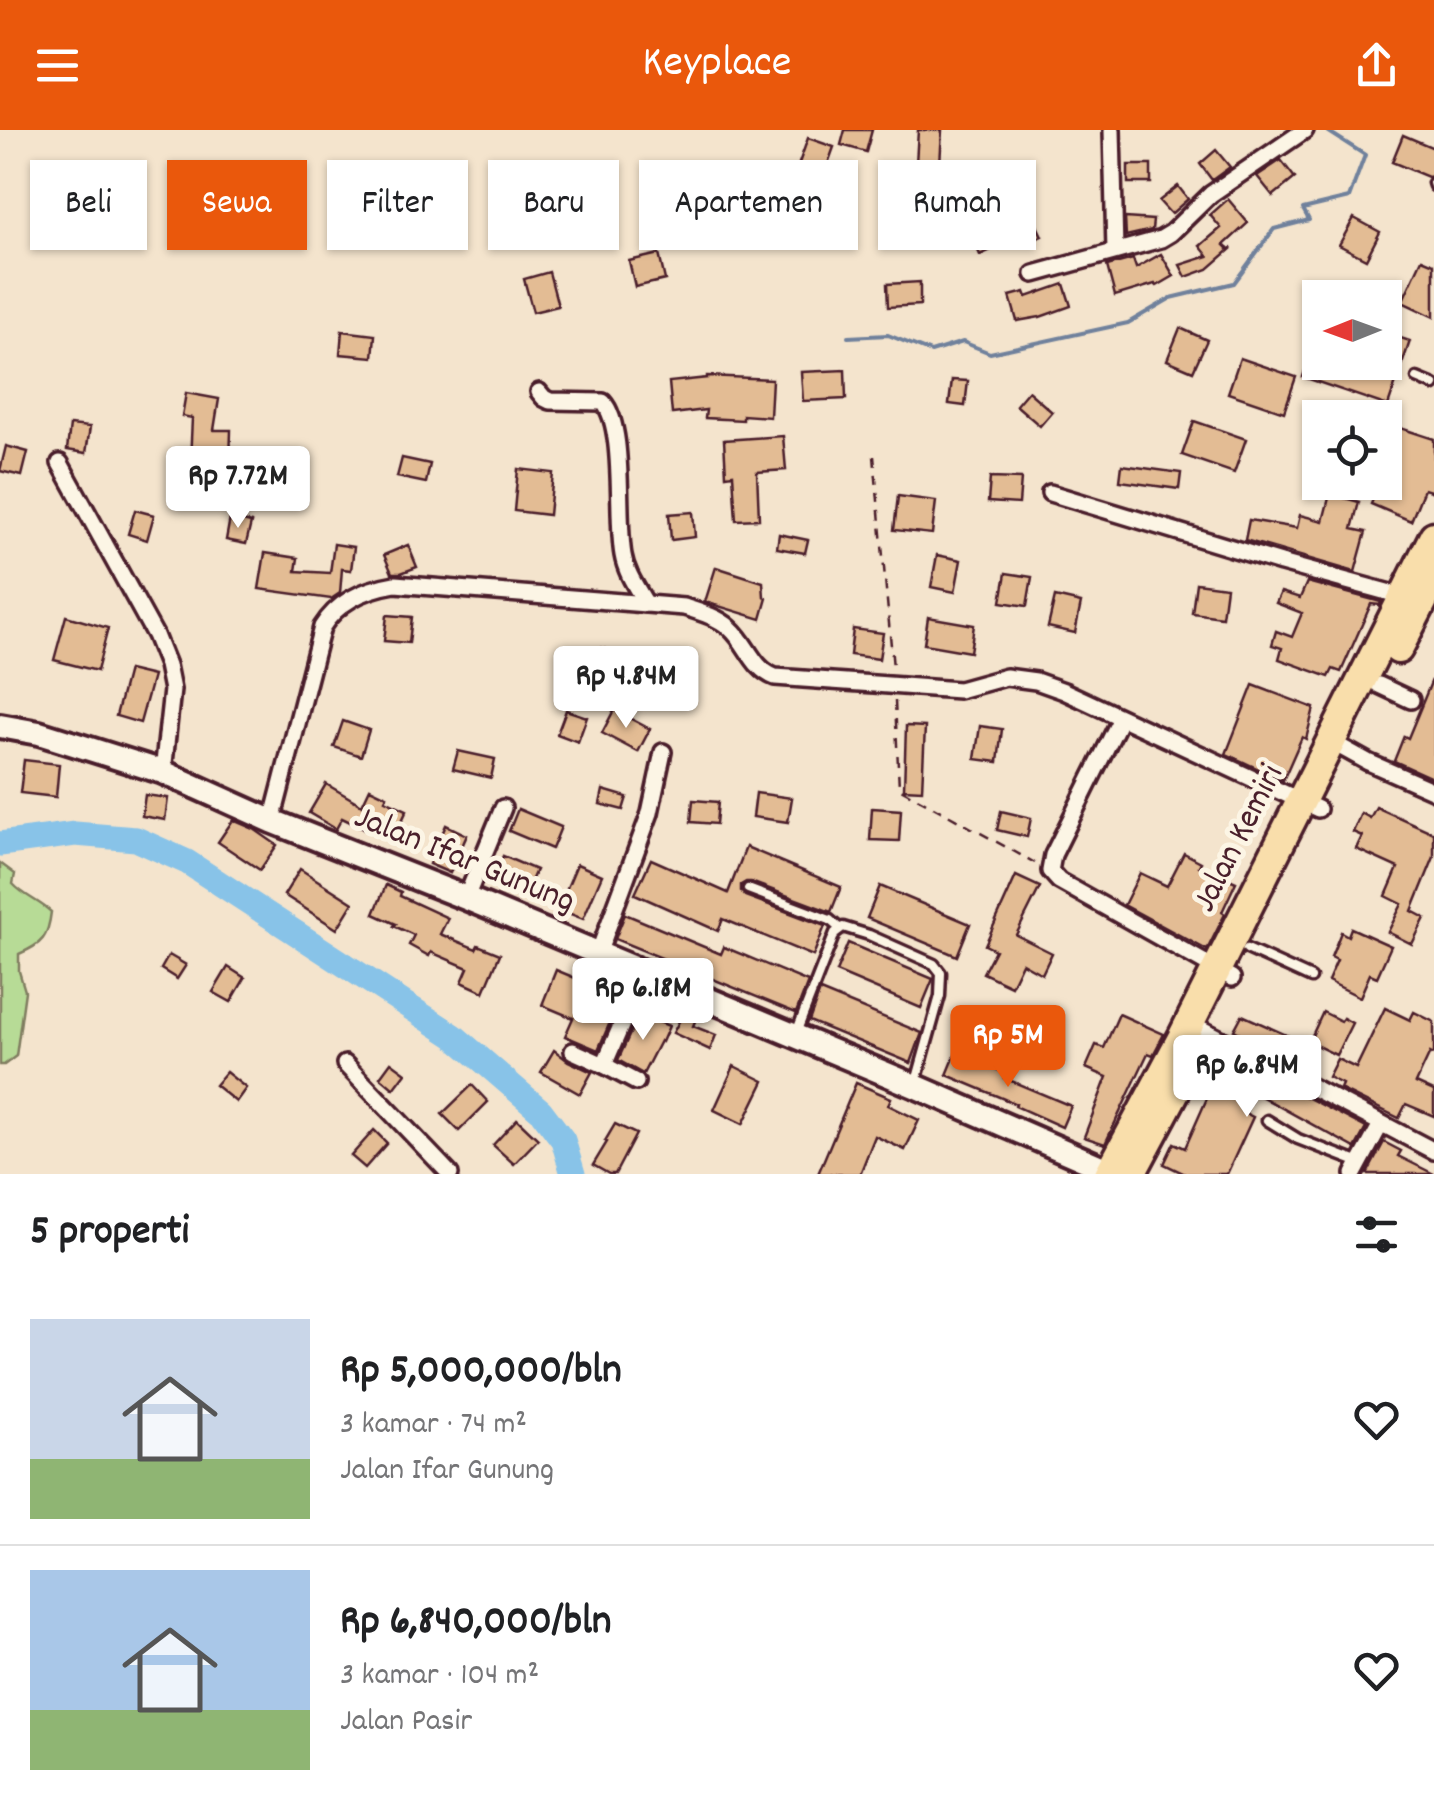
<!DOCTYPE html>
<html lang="id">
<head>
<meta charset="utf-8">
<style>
  body { margin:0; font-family:Dekko,sans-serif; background:#f6f6f6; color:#202124; height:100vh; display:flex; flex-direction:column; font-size:38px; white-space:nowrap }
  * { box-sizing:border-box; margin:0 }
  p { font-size:32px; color:#757577 }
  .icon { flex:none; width:55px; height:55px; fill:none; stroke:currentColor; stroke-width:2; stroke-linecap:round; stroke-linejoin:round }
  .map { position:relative; height:1044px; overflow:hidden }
  .details { display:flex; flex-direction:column; background:#fff; flex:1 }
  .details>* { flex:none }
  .top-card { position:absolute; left:30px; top:30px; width:1375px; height:90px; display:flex; gap:20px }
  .needle { width:65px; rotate:269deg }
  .tools { position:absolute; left:1302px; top:150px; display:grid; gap:20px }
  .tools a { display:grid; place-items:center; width:100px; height:100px; border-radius:0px; background:#fff; box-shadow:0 2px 8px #0004; font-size:50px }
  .price { position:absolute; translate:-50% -85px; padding:0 22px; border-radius:10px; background:#fff; color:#222; font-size:32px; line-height:65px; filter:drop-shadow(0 2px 5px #0008) }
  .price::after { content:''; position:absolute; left:50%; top:60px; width:30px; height:22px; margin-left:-15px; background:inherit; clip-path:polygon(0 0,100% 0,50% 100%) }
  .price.active { background:#ea580c; color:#fff }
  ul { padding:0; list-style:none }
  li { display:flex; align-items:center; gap:30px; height:250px; padding:0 30px }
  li+li { border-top:2px solid #e0e0e0 }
  li span { display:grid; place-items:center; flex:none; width:280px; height:200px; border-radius:0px; color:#555 }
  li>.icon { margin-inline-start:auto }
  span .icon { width:120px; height:120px; fill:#fffc; stroke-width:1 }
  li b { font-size:42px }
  h2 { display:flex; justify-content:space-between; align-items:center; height:120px; padding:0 30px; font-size:42px }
  .tag { padding:0 35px; border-radius:0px; background:#fff; box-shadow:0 2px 8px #0004; font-size:35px; line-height:90px }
  .tag.active { background:#ea580c; color:#fff }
  header { display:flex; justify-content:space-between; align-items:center; height:130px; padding:0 30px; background:#ea580c; color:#fff; font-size:45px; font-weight:600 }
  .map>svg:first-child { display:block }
  .green { fill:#b7db96; stroke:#807d60; stroke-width:2.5 }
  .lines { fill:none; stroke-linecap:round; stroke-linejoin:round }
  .stream { stroke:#6f819c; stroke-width:4 }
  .river { stroke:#88c3e8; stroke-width:25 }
  .building { fill:#e3bc94; stroke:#4a1f2b; stroke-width:2.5 }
  .lane-casing { stroke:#4a1f2b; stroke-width:15 }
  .street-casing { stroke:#4a1f2b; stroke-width:22 }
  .secondary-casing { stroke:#4a1f2b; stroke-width:30 }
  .highway-casing { stroke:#4a1f2b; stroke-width:35 }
  .path { stroke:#4a1f2b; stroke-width:2.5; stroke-dasharray:10 8; stroke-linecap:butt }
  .lane { stroke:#fcf5e5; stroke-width:8 }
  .street { stroke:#fcf5e5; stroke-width:15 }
  .secondary { stroke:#fcf5e5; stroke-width:22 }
  .highway { stroke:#f9deab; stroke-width:28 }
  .labels { text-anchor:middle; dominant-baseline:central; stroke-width:10; stroke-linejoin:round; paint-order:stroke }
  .street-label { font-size:35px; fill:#4a1f2b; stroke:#fcf5e5 }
</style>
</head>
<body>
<header><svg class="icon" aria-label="menu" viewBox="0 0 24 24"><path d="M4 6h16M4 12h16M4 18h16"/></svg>Keyplace<svg class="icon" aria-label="share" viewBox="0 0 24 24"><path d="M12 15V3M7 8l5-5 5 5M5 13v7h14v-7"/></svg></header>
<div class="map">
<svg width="1434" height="1044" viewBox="0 0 1434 1044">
  <rect width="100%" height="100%" fill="#f4e4cd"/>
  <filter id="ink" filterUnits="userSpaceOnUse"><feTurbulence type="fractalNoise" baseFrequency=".01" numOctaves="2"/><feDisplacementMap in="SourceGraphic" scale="20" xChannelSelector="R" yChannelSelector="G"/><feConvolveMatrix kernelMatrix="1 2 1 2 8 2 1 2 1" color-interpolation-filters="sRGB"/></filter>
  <g filter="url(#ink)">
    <path class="green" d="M0,733L15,744L13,754C24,766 39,771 51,782C48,807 43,814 19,824V841L25,861L16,926L4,935H0Z"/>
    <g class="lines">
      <polyline class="stream" points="848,207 888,205 931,222 963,212 990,223 1128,193 1171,168 1234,153 1274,99 1309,90 1303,79 1349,68 1365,25 1326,0"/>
      <polyline class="river" points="0,714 75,704 136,709 187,732 454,906 541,981 563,1010 573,1044"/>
    </g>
    <g class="building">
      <polygon points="845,0 872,0 866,22 841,15"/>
      <polygon points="918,0 942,0 940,35 916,34"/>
      <polygon points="1403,5 1434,18 1434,46 1428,47 1392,32"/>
      <polygon points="808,8 834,17 824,45 798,36"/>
      <polygon points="1216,20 1230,37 1212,50 1200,34"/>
      <polygon points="1281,30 1295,48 1273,66 1257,46"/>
      <rect x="1128" y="35" width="23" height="18"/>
      <polygon points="1178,56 1188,69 1171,84 1159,71"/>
      <polygon points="1228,69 1248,93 1224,115 1228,119 1232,118 1208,139 1186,147 1180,135 1208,126 1200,116 1221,98 1210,85"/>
      <polygon points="1031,83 1042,106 1021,116 1017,108 980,125 974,111"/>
      <polygon points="1125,88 1153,90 1152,100 1126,106"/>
      <polygon points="1354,88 1380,102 1366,129 1339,115"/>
      <rect x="688" y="93" width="27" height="23"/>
      <polygon points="659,124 665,150 635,157 629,131"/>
      <polygon points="1161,124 1174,146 1157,156 1155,154 1115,166 1107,136 1133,129 1136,138"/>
      <polygon points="1422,129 1434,134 1434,187 1402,172"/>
      <polygon points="549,142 558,176 533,182 524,149"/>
      <polygon points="920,152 920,175 888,177 887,154"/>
      <polygon points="1064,154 1071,176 1040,187 1017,191 1010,166 1025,162 1027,167"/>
      <polygon points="1180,198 1207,210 1193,241 1167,230"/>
      <polygon points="342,201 375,205 373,227 340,224"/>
      <polygon points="1318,202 1320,202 1320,232 1385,232 1385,203 1410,211 1388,276 1303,247"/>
      <polygon points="1240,228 1296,247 1284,282 1228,263"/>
      <polygon points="845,240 846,269 803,271 801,242"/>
      <polygon points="707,246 772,249 770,287 743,285 743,290 705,288 706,280 672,284 669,252 707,248"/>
      <polygon points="952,250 968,251 965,276 949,274"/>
      <polygon points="1028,261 1052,282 1040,296 1016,275"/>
      <polygon points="186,263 219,269 214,300 231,300 230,333 190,332 192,288 182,286"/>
      <polygon points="1194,291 1246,309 1234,343 1182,325"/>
      <polygon points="1388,294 1434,309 1434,362 1424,359 1411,391 1371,374 1380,352 1385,352 1385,302"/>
      <polygon points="70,295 90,297 86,323 67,320"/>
      <polygon points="783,306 786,340 757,342 759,389 736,390 733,344 726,345 724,310"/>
      <polygon points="6,316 28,322 22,346 0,341"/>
      <polygon points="402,328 430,334 426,353 397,347"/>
      <polygon points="1122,335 1181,343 1179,359 1120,351"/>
      <polygon points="518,339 553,343 549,385 514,381"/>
      <polygon points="990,348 1021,349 1019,374 988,372"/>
      <polygon points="1330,364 1359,372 1352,399 1366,402 1355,442 1245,410 1249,390 1297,398 1300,385 1323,391"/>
      <polygon points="898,366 936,371 932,404 894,400"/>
      <polygon points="135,380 154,385 147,410 128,404"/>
      <polygon points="693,382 695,407 671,410 669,384"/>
      <polygon points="230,388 251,393 246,414 226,410"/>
      <polygon points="779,404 808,410 805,423 777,418"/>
      <polygon points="334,414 354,417 351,440 342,439 340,463 331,469 259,459 265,423 298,428 296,441 330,443"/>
      <polygon points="408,415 417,437 401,443 392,443 384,425"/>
      <polygon points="937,425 961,430 955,462 931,457"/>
      <polygon points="716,437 763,452 764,467 767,468 761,489 705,472"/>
      <polygon points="1006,443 1032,447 1027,476 1001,472"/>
      <polygon points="1307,452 1381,472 1380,475 1371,474 1341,542 1333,539 1329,547 1279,529 1282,518 1272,515 1276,501 1292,507 1302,483 1276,473 1281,462 1300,468"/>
      <polygon points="1196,453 1226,457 1222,487 1192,483"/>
      <polygon points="1055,467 1081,473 1075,503 1048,497"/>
      <polygon points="387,485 412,487 409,513 384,511"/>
      <polygon points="66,486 108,498 97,541 54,530"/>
      <polygon points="928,487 974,495 970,522 924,514"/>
      <polygon points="853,499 883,503 879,529 850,525"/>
      <polygon points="601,518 631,526 624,553 594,545"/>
      <polygon points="128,540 153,546 140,593 116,586"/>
      <polygon points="1434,545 1434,649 1394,631 1404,606 1408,608"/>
      <polygon points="1253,555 1314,578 1306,609 1302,607 1283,650 1226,624"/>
      <polygon points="566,580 587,587 578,612 557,604"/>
      <polygon points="614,580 650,599 638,622 602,603"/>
      <polygon points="343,591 369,600 361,626 334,617"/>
      <polygon points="906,596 925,597 922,660 904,659"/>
      <polygon points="980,596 1002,599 998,632 975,629"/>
      <polygon points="458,621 495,629 491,648 453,639"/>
      <polygon points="24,630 59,634 56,667 20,663"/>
      <polygon points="326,654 362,675 370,658 387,666 385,670 407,680 392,712 342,688 336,699 309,683"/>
      <polygon points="603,660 627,667 623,680 600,674"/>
      <polygon points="756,663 792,668 788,692 753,687"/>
      <polygon points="145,665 168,668 165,690 142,686"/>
      <polygon points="693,670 718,672 716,694 691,692"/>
      <polygon points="1376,677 1434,703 1434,727 1412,781 1425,788 1412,814 1388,802 1402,774 1386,766 1398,738 1356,719 1362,706 1353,702 1361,683 1370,688"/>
      <polygon points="872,678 901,680 899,711 870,710"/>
      <polygon points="518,679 561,697 552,719 509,701"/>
      <polygon points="1001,681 1031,688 1027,707 997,700"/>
      <polygon points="233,690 254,699 277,715 260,740 218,712"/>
      <polygon points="446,695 467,705 450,743 429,734"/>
      <polygon points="746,717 841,757 831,782 751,752 746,752 741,755 741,761 745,766 825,796 813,826 723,789 718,801 635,764 651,729 728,763"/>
      <polygon points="1184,723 1201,732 1199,736 1236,752 1222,782 1225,784 1207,820 1124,775 1140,743 1167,756"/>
      <polygon points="503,726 536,740 523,769 490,755"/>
      <polygon points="577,734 602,745 583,789 558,779"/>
      <polygon points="300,739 353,773 337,799 284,765"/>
      <polygon points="1016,746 1040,757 1016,805 1052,823 1042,844 1022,833 1011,856 983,843 995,820 985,815"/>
      <polygon points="386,755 401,762 400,766 448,788 440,804 476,819 478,815 500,824 484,862 462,852 468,838 431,822 429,826 409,815 414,805 394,796 396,794 374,784"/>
      <polygon points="880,756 970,794 957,826 867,788"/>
      <polygon points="625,784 721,824 724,817 808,852 796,883 615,809"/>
      <polygon points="1351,798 1391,816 1377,847 1370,844 1360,867 1328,851 1337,830 1331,827 1341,802 1348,806"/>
      <polygon points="848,813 933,849 921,878 836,842"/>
      <polygon points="169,825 186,835 177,849 161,839"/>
      <polygon points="228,837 245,848 231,872 213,862"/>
      <polygon points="556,840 621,867 598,920 565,906 573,888 542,875"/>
      <polygon points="820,861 922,903 911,933 809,891"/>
      <polygon points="686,878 698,884 693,896 716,905 710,920 673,903"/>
      <polygon points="1385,878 1410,890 1414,882 1434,892 1434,925 1430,923 1416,953 1434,961 1434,986 1406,974 1399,988 1340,959 1342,954 1328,947 1337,929 1356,938"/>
      <polygon points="1323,882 1341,891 1343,888 1352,893 1336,925 1309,912"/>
      <polygon points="639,884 669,896 662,912 660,911 643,944 618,930"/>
      <polygon points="1119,884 1164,904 1153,925 1148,923 1105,1014 1084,1007 1107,947 1086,938 1096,915 1104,918"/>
      <polygon points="1242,885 1302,912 1293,930 1234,900"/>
      <polygon points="554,920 568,931 592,942 580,964 541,942"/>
      <polygon points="956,923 1006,943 1004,948 1071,976 1062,997 1015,976 1016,974 947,945"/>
      <polygon points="1230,927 1366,998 1355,1018 1255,963 1245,983 1253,987 1227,1044 1185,1044 1164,1034 1174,1013 1185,1018 1208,966"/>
      <polygon points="391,932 406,943 394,959 380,947"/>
      <polygon points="734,936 764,951 743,994 714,980"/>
      <polygon points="226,942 246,958 236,972 215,955"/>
      <polygon points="856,953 891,968 888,975 919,990 905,1020 875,1006 860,1044 818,1044"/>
      <polygon points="472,955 488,972 459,1001 442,984"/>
      <polygon points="517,989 538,1009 514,1034 493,1015"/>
      <polygon points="615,994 636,1004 615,1044 609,1044 593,1035 607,1012 605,1011"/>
      <polygon points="374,1000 387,1013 365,1038 351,1026"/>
      <polygon points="1384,1012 1401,1021 1398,1026 1434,1044 1367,1044"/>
    </g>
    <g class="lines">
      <defs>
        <g id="lane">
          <polyline points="1433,53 1434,56"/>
          <polyline points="1417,248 1434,255"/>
          <polyline points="748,759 830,790 839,798"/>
          <polyline points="1247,819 1311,848"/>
          <polyline points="796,903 835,803 843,797 869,805 934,834 941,843 940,866 916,952"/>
          <polyline points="1267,990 1298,1009 1360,1033"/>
        </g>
        <g id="street">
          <polyline points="1112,0 1115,121"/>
          <polyline points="1034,144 1161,109 1171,103 1211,64 1305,0"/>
          <path d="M539,262L544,268L550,271L603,272C626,297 616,387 623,425C626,443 637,458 646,474"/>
          <polyline points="60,333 155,505 167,535 172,560 163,642"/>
          <polyline points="1050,363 1281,433 1409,468"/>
          <polyline points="1379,555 1411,570"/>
          <polyline points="1121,588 1053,725 1050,741 1059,751 1232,848"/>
          <polyline points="1330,611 1368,632 1434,661"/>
          <path d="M272,691L322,497C338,471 365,459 395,454L684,477C700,482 718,487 730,498C748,514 752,538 775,547L959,560L1006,547L1036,551L1064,561L1318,679"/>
          <polyline points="466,768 503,678"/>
          <polyline points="598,824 650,683 663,622"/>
          <polyline points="1190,893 1434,1021"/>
          <polyline points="573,921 604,935"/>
          <polyline points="345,934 450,1044"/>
          <polyline points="636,952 604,935 644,843"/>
          <polyline points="1354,1044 1381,994"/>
        </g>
        <polyline id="secondary" points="0,596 39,603 163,642 272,691 466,768 915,956 1117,1044"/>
        <g id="highway">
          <polyline points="1398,519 1434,449"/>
          <polyline points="1109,1044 1183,906 1434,406"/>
          <polyline points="1131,1044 1186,941"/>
        </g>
      </defs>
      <use href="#lane" class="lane-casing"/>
      <use href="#street" class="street-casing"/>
      <use href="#secondary" class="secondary-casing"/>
      <use href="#highway" class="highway-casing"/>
      <g class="path">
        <polyline points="874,326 893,538"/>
        <polyline points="895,571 899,658 1035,733"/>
      </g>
      <use href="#lane" class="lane"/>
      <use href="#street" class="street"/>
      <use href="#secondary" class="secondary"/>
      <use href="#highway" class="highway"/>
    </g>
  </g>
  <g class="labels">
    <g class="street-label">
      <text transform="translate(1240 709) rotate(-63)">Jalan Kemiri</text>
      <text transform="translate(464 731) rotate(22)">Jalan Ifar Gunung</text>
    </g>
  </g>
</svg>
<div class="tools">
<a><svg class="needle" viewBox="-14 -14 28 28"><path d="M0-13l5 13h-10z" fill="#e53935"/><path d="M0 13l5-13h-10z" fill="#757577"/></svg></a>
<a><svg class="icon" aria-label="locate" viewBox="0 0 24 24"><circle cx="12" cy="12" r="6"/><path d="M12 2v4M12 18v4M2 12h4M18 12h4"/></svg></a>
</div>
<b class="price" style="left:238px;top:401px">Rp 7.72M</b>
<b class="price" style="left:626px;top:601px">Rp 4.84M</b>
<b class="price" style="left:643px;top:913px">Rp 6.18M</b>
<b class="price active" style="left:1008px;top:960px">Rp 5M</b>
<b class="price" style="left:1247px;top:990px">Rp 6.84M</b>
<div class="top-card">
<a class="tag">Beli</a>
<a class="tag active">Sewa</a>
<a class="tag">Filter</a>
<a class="tag">Baru</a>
<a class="tag">Apartemen</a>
<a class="tag">Rumah</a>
</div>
</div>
<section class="details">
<h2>5 properti<svg class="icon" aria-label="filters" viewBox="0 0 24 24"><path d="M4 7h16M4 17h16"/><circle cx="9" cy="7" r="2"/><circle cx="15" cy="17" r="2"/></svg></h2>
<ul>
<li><span style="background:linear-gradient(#c9d6e8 70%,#8fb573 0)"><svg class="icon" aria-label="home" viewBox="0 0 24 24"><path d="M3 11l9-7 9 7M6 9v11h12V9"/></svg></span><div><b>Rp 5,000,000/bln</b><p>3 kamar · 74 m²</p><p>Jalan Ifar Gunung</p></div><svg class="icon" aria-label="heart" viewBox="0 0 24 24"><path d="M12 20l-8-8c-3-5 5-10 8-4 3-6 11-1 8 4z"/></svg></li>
<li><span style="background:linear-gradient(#a9c7e8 70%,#8fb573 0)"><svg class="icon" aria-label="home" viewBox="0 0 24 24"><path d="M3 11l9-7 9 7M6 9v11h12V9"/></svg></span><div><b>Rp 6,840,000/bln</b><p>3 kamar · 104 m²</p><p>Jalan Pasir</p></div><svg class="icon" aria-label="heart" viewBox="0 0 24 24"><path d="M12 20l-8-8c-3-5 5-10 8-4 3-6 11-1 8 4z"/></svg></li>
</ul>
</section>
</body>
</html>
